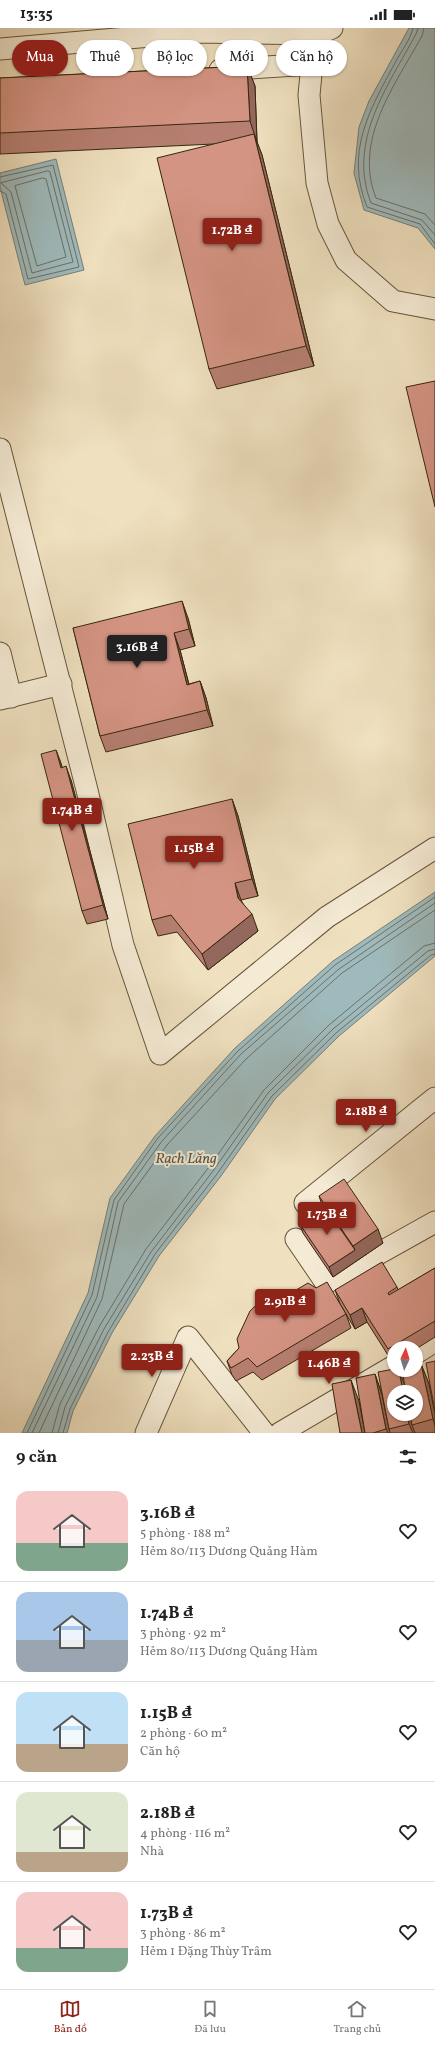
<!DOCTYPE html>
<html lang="vi">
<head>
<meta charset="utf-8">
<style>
  body { margin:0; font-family:Vollkorn,serif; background:#f6f6f6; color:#222; height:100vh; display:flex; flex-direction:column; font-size:15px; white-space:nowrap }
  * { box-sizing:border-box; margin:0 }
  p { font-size:13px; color:#767676 }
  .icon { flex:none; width:22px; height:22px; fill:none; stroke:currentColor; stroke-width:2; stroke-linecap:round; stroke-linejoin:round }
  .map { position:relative; height:1405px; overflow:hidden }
  .details { display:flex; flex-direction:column; background:#fff; flex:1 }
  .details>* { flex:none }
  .hud { position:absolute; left:12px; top:12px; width:411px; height:36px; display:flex; gap:8px }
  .needle { width:26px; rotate:4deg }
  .fabs { position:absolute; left:387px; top:1313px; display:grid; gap:8px }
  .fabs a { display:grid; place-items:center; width:36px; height:36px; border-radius:50%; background:#fff; box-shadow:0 1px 3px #0004; font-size:20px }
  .price { position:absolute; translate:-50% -34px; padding:0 9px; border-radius:4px; background:#8f2418; color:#fff; font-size:13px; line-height:26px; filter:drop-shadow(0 1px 2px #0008) }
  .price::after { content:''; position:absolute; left:50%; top:24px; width:12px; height:9px; margin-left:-6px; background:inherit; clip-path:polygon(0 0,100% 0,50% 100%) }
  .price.current { background:#222; color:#fff }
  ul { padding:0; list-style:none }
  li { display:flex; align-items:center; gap:12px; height:100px; padding:0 16px }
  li+li { border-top:1px solid #e0e0e0 }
  li span { display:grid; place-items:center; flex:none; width:112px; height:80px; border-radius:12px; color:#555 }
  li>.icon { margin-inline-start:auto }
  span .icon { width:48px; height:48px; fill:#fffc; stroke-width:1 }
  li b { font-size:17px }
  h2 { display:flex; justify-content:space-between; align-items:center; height:48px; padding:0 16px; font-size:17px }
  .tag { padding:0 14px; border-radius:18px; background:#fff; box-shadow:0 1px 3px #0004; font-size:14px; line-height:36px }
  .tag.current { background:#8f2418; color:#fff }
  .status { display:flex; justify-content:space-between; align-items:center; height:28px; padding:0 20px; background:#fff; direction:ltr }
  .status svg { height:11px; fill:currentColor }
  .dock { display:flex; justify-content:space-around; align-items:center; height:56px; border-top:1px solid #e0e0e0; background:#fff; font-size:11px; color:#767676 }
  .dock a { display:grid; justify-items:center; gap:2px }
  .dock .current { color:#8f2418 }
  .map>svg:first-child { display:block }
  .water { fill:#9fbabc; stroke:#767f77 }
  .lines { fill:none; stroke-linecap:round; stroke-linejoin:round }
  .shore { stroke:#6c7066; stroke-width:1 }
  .minor-casing { stroke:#66553c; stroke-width:23 }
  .minor { stroke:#f5ebd5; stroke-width:21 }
  .wall { fill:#b67f71; stroke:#382710 }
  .shaded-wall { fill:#94685c; stroke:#382710 }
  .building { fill:#d49483; stroke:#382710 }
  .labels { text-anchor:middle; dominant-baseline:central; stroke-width:4; stroke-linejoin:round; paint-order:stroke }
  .water-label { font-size:15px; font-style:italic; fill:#575344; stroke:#f5ebd5 }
</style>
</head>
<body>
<div class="status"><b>13:35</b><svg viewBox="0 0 49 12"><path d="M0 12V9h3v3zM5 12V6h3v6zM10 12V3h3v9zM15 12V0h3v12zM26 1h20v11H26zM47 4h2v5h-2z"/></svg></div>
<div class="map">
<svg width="435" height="1405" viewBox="0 0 435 1405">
  <rect width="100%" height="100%" fill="#efe0bf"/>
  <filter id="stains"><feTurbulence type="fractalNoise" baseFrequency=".005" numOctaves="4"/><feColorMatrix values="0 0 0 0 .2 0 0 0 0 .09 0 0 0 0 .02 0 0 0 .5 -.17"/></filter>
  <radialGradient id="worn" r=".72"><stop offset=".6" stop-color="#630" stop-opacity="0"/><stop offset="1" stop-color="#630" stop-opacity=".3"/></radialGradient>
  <g class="water">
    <polygon points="409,0 435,0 435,221 418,200 364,182 354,145 359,99 369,73"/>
    <polygon points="56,131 84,242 25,257 0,159 0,145"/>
    <polygon points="435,864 435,928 339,1008 275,1071 221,1148 159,1228 112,1305 73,1383 67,1405 22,1405 88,1265 110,1170 155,1108 235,1020 333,933"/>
  </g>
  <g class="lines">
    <g class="shore">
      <path d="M413,0C411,11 400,25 395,35C369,83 345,124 367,179L420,196L435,216"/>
      <path d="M418,0L416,6C388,58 347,113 371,175L422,192L435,207"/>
      <path d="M424,0L422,8C395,57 353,112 376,170L425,186L435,197"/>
      <polygon points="48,143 50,144 73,234 32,245 11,164 1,155"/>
      <polyline points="0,149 53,137 79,239 28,251 6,166 0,163"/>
      <polygon points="43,150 46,151 66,229 37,238 15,158"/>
      <polyline points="27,1405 92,1267 114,1172 158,1110 238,1023 335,937 435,869"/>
      <polyline points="32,1405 97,1269 118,1174 162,1113 241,1026 339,941 435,875"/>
      <polyline points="39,1405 102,1271 124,1176 167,1117 246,1031 342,945 435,882"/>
      <polyline points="52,1405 60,1376 99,1299 146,1221 209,1139 264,1062 329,997 424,918 435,915"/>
      <polyline points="58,1405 65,1379 104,1301 151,1224 213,1143 268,1065 333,1001 428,923 435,921"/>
      <polyline points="63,1405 70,1381 108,1304 155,1226 217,1146 272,1068 336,1005 431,927 435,926"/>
    </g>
    <defs>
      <g id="minor">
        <polyline points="0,21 197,4 318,6 332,0"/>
        <polyline points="220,42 312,36 309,67 317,155 328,196 346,232 393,273 435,281"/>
        <polyline points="0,421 87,762 123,917 160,1026 327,889 435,820"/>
        <polyline points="0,625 11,669"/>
        <polyline points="0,671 61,656"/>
        <polyline points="305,1175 435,1070"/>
        <polyline points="296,1211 326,1255 435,1194"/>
        <polyline points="416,1325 435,1313"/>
        <polyline points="146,1405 188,1309 264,1405"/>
        <polyline points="280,1405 394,1338"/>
      </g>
    </defs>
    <use href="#minor" class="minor-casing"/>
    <use href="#minor" class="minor"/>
  </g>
  <g class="wall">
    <polygon points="247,38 255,58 257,114 262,127 314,338 217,361 209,341 214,116 0,126 0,50"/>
    <polygon points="188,590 195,618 180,622 189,656 200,653 206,670 213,698 106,724 100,708 73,600"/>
    <polygon points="56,722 62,739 71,752 108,891 87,896 82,883"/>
    <polygon points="232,771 238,788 258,868 241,872 258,903 208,942 177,904 158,908 152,892"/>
    <polygon points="319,1168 383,1215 333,1249 303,1205 299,1195 322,1177"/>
    <polygon points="435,1240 435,1309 416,1321 416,1320 394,1320 394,1334 393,1335 367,1294 355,1301 340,1276 335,1262 397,1259 398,1262"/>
    <polygon points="316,1260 346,1286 351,1300 262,1352 253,1344 236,1353 232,1347 227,1333 239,1320 281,1271"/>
    <polygon points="421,1336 429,1356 435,1386 435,1405 415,1405 414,1403 415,1405 340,1405 359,1373 364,1398 375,1346 382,1366 399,1342 405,1360"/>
  </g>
  <g class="shaded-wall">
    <polygon points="247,38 255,58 257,114 250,93"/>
    <polygon points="254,106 262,127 314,338 306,318"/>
    <polygon points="182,573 188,590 195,618 189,601"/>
    <polygon points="174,605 180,622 193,673 187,657"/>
    <polygon points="200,653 206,670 213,698 207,682"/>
    <polygon points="56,722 61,735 66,753 61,740"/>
    <polygon points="66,738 71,752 108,891 103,877"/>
    <polygon points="232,771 238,788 258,868 252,851"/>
    <polygon points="235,855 241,872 244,886 238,870"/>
    <polygon points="252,886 258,903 208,942 202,926"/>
    <polygon points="378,1201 383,1215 333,1249 329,1239 355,1222 353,1218"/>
    <polygon points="362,1280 367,1294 355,1301 350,1287"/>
    <polygon points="421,1336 429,1356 435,1386 435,1398 433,1391"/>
    <polygon points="399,1342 406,1360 406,1364 403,1364"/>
    <polygon points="375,1346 382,1367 389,1401 390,1405 388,1405 386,1401"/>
    <polygon points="351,1352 359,1373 365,1405 362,1405"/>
    <polygon points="407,1386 411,1386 412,1397 415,1405 413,1405 409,1396"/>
  </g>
  <g class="building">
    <polygon points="247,38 250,93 0,105 0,50"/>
    <polygon points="254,106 306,318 209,341 157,130"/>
    <polygon points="435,353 435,479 406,359"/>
    <polygon points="182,573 189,601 174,605 187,657 200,653 207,682 100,708 73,600"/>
    <polygon points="56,722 61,740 66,738 103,877 82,883 41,726"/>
    <polygon points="232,771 252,851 235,855 238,870 252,886 202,926 171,887 152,892 128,796"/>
    <polygon points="344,1151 378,1201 353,1218 319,1168"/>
    <polygon points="323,1176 355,1222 329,1239 299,1195"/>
    <polygon points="382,1234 397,1259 388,1265 389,1267 435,1240 435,1293 388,1321 362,1280 350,1287 335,1262"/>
    <polygon points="327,1254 346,1286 257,1339 248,1330 231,1340 227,1333 239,1320 237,1311 250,1283 272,1262 281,1271 308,1255 316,1260"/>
    <polygon points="435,1333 435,1383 426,1335"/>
    <polygon points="421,1336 433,1391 412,1397 410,1386 416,1386 416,1364 406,1364 402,1342 416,1342 416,1337"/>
    <polygon points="394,1341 394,1342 399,1342 403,1364 394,1364 394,1386 407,1386 409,1396 389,1401 378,1344"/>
    <polygon points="375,1346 386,1401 373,1405 365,1405 356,1350"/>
    <polygon points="351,1352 362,1405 340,1405 332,1356"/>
  </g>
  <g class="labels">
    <g class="water-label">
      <text x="186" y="1131">Rạch Lăng</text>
    </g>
  </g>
  <rect width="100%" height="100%" filter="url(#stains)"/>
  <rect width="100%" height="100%" fill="url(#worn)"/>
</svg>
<div class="fabs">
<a><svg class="needle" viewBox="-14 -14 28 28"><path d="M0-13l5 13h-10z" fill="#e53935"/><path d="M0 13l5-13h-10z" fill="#767676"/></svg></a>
<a><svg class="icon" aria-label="layers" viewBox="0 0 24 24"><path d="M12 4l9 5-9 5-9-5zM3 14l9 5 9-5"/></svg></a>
</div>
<b class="price" style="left:232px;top:224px">1.72B ₫</b>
<b class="price current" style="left:137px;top:641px">3.16B ₫</b>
<b class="price" style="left:72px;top:804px">1.74B ₫</b>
<b class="price" style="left:194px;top:842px">1.15B ₫</b>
<b class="price" style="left:366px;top:1105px">2.18B ₫</b>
<b class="price" style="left:327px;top:1208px">1.73B ₫</b>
<b class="price" style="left:285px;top:1295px">2.91B ₫</b>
<b class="price" style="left:152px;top:1350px">2.23B ₫</b>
<b class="price" style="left:329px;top:1357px">1.46B ₫</b>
<div class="hud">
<a class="tag current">Mua</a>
<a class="tag">Thuê</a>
<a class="tag">Bộ lọc</a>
<a class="tag">Mới</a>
<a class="tag">Căn hộ</a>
</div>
</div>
<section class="details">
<h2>9 căn<svg class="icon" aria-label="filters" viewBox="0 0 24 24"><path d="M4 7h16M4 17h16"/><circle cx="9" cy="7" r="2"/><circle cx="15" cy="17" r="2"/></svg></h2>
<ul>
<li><span style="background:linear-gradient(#f6c9c9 65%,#7fa58c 0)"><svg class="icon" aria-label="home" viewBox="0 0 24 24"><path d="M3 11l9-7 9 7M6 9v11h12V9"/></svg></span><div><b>3.16B ₫</b><p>5 phòng · 188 m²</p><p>Hẻm 80/113 Dương Quảng Hàm</p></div><svg class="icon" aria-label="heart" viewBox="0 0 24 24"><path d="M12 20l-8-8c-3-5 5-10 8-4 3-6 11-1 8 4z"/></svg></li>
<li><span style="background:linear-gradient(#a9c7e8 60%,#9aa5b1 0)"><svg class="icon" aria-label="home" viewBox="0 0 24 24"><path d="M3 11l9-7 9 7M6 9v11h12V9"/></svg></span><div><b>1.74B ₫</b><p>3 phòng · 92 m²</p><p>Hẻm 80/113 Dương Quảng Hàm</p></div><svg class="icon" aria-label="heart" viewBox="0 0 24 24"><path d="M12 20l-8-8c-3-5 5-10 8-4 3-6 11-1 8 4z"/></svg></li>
<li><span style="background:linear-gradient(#bfe0f5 65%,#b9a48a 0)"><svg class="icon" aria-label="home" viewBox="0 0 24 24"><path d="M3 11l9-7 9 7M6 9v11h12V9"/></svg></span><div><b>1.15B ₫</b><p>2 phòng · 60 m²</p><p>Căn hộ</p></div><svg class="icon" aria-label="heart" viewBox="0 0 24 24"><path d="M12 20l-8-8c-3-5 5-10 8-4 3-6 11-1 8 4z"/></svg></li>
<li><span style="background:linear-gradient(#dfe7d0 75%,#b9a48a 0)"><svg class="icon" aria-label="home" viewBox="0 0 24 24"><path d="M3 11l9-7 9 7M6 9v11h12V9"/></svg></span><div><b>2.18B ₫</b><p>4 phòng · 116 m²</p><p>Nhà</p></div><svg class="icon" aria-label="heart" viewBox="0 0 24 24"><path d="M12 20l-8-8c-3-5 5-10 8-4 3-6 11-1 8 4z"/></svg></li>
<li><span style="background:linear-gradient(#f6c9c9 70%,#7fa58c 0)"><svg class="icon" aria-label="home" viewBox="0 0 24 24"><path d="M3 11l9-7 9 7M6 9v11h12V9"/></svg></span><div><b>1.73B ₫</b><p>3 phòng · 86 m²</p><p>Hẻm 1 Đặng Thùy Trâm</p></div><svg class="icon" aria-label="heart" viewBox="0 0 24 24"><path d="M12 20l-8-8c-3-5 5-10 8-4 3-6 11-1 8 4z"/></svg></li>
</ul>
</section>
<nav class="dock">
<a class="current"><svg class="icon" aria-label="map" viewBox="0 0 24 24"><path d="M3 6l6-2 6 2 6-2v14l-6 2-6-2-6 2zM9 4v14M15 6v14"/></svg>Bản đồ</a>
<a><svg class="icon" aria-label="saved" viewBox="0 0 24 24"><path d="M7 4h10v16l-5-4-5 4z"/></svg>Đã lưu</a>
<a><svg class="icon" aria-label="home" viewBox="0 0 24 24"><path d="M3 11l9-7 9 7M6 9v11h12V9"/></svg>Trang chủ</a>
</nav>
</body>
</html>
